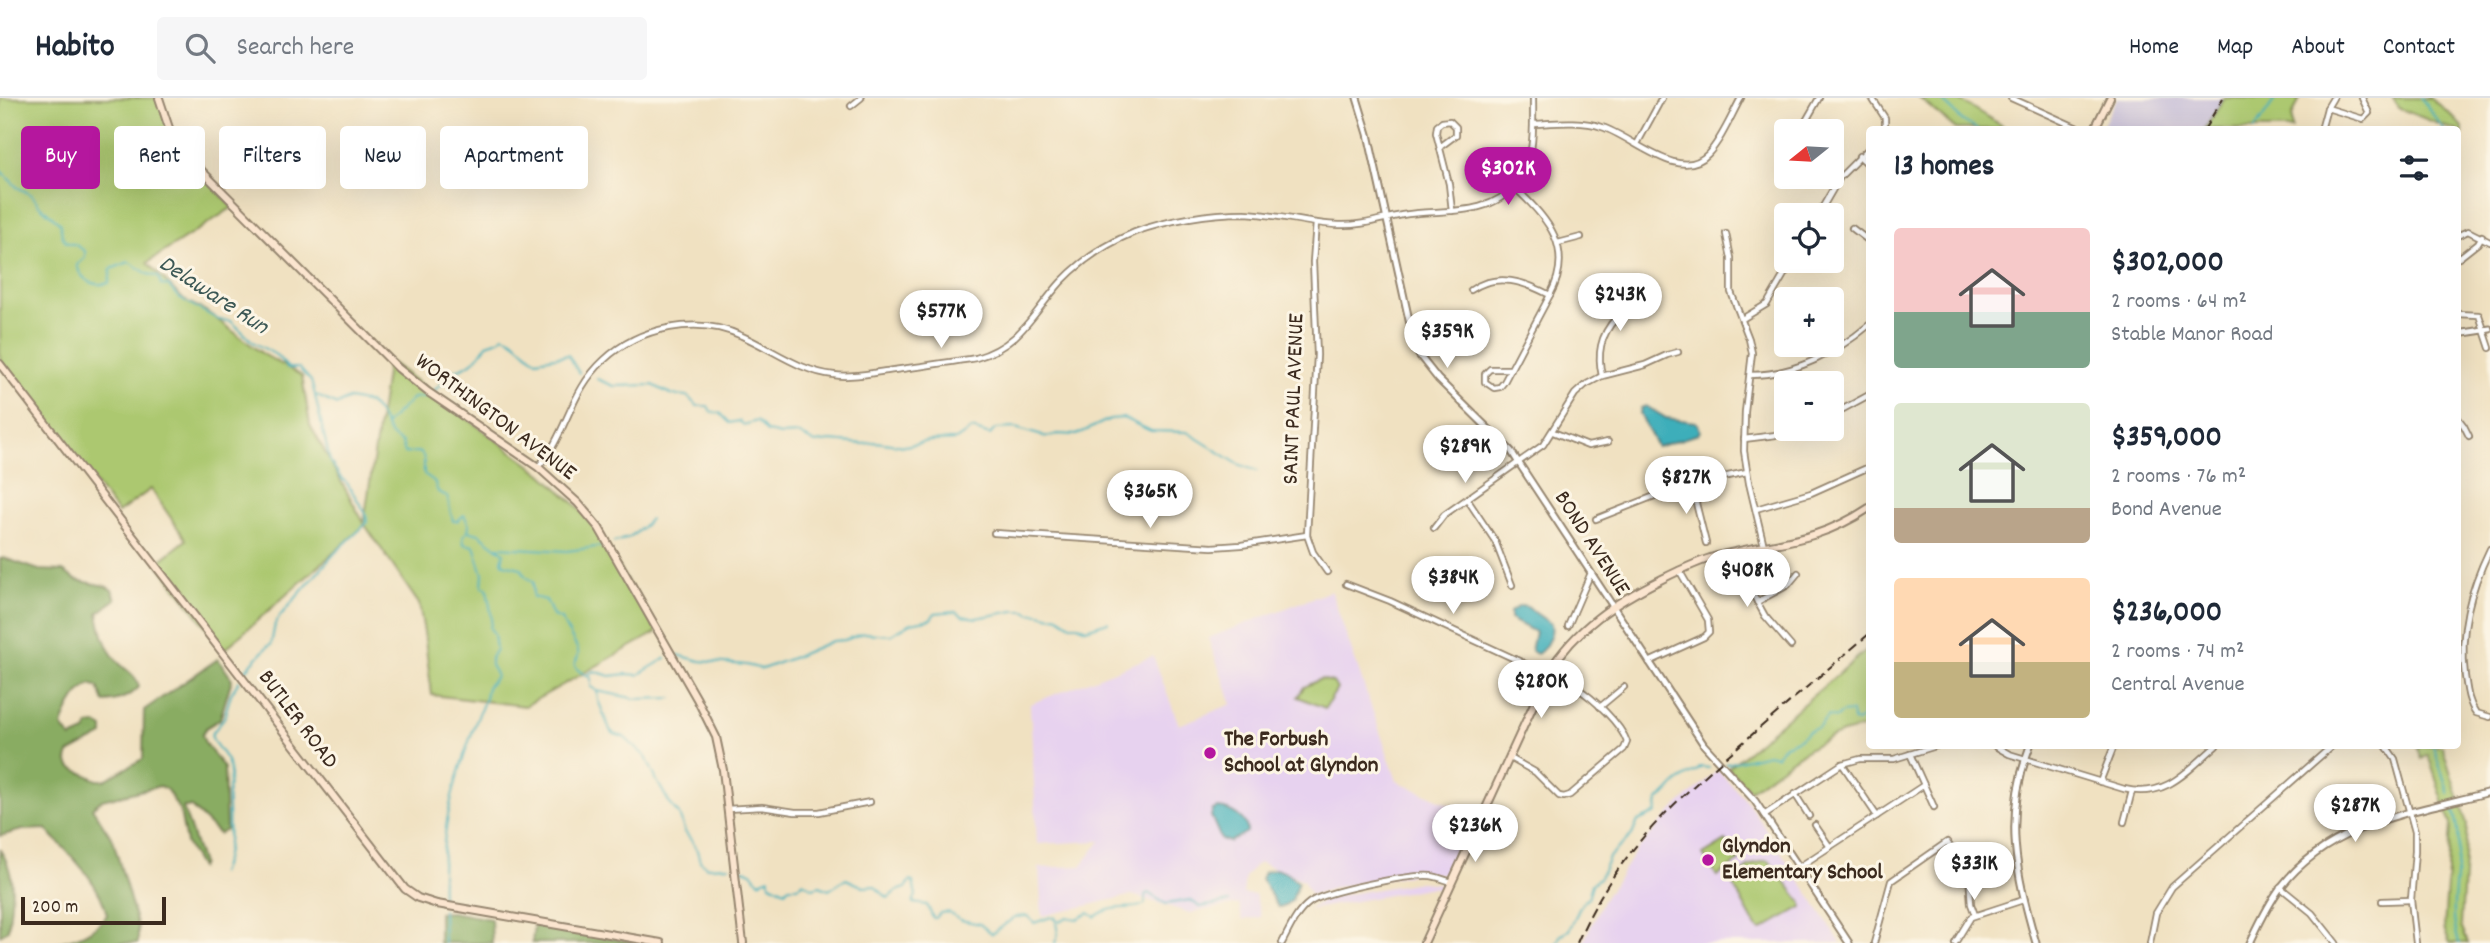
<!DOCTYPE html>
<html lang="en">
<head>
<meta charset="utf-8">
<style>
  body { margin:0; font-family:Dekko,sans-serif; background:#f6f6f7; color:#1f2937; height:100vh; display:flex; flex-direction:column; font-size:26px; white-space:nowrap }
  * { box-sizing:border-box; margin:0 }
  p { font-size:23px; color:#747a83 }
  .icon { flex:none; width:38px; height:38px; fill:none; stroke:currentColor; stroke-width:2; stroke-linecap:round; stroke-linejoin:round }
  .map { position:relative; flex:1; overflow:hidden }
  .drawer { position:absolute; left:1866px; top:28px; width:595px; height:623px; display:flex; flex-direction:column; background:#fff; border-radius:7px; box-shadow:0 7px 28px #0002 }
  .drawer>* { flex:none }
  .banner { position:absolute; left:21px; top:28px; width:665px; height:63px; display:flex; gap:14px }
  .needle { width:46px; rotate:252deg }
  .fabs { position:absolute; left:1774px; top:21px; display:grid; gap:14px }
  .fabs a { display:grid; place-items:center; width:70px; height:70px; border-radius:7px; background:#fff; box-shadow:0 7px 28px #0002; font-size:35px }
  .scale { position:absolute; left:21px; bottom:18px; width:145px; box-sizing:border-box; padding-left:7px; border:4px solid #3b2a1e; border-top:0; font-size:19px; line-height:24px; white-space:nowrap; color:#3b2a1e; -webkit-text-stroke:5px #fcf5e5; paint-order:stroke }
  .price { position:absolute; translate:-50% -60px; padding:0 16px; border-radius:24px; background:#fff; color:#222; font-size:23px; line-height:46px; filter:drop-shadow(0 2px 4px #0008) }
  .price::after { content:''; position:absolute; left:50%; top:42px; width:21px; height:16px; margin-left:-10px; background:inherit; clip-path:polygon(0 0,100% 0,50% 100%) }
  .price.selected { background:#b5179e; color:#fff }
  ul { padding:0; list-style:none }
  li { display:flex; align-items:center; gap:21px; height:175px; padding:0 28px }
  li span { display:grid; place-items:center; flex:none; width:196px; height:140px; border-radius:7px; color:#555 }
  li>.icon { margin-inline-start:auto }
  span .icon { width:84px; height:84px; fill:#fffc; stroke-width:1 }
  li b { font-size:30px }
  h2 { display:flex; justify-content:space-between; align-items:center; height:84px; padding:0 28px; font-size:30px }
  .tag { padding:0 24px; border-radius:7px; background:#fff; box-shadow:0 7px 28px #0002; font-size:24px; line-height:63px }
  .tag.selected { background:#b5179e; color:#fff }
  header { display:flex; align-items:center; gap:42px; box-sizing:border-box; height:98px; padding:0 35px; background:#fff; border-bottom:2px solid #e0e1e3 }
  header strong { font-size:33px }
  nav { display:flex; gap:38px; margin-inline-start:auto; font-size:24px }
  .search { width:490px; height:63px; background:#f6f6f7; display:flex; align-items:center; gap:18px; box-sizing:border-box; padding:0 24px; border-radius:7px; color:#747a83; font-size:26px }
  .map>svg:first-child { display:block }
  .built { fill:#e7d2ef }
  .industrial { fill:#c8bfd8 }
  .green { fill:#acc86f; stroke:#747946; stroke-width:2 }
  .forest { fill:#89ac62; stroke:#626b40; stroke-width:2 }
  .water { fill:#3eaeba; stroke:#3c6c6c; stroke-width:2 }
  .lines { fill:none; stroke-linecap:round; stroke-linejoin:round }
  .stream { stroke:#3eaeba; stroke-width:2 }
  .minor-casing { stroke:#968670; stroke-width:8 }
  .tertiary-casing { stroke:#968670; stroke-width:9 }
  .secondary-casing { stroke:#968670; stroke-width:10 }
  .minor { stroke:#fff; stroke-width:4.5 }
  .tertiary { stroke:#fff; stroke-width:5 }
  .secondary { stroke:#fbe5cf; stroke-width:6 }
  .rail { stroke:#3b2a1e; stroke-width:2; stroke-dasharray:10 5; stroke-linecap:butt }
  .poi-dot { fill:#b5179e; stroke:#fcf5e5; stroke-width:2.5 }
  .labels { text-anchor:middle; dominant-baseline:central; stroke-width:6; stroke-linejoin:round; paint-order:stroke }
  .street-label { font-size:23px; fill:#3b2a1e; stroke:#fcf5e5 }
  .poi-label { font-size:23px; font-weight:bold; fill:#3b2a1e; stroke:#fcf5e5; text-anchor:start }
  .water-label { font-size:24px; font-style:italic; fill:#3c5855; stroke:#fcf5e5 }
</style>
</head>
<body>
<header>
<strong>Habito</strong>
<div class="search"><svg class="icon" aria-label="search" viewBox="0 0 24 24"><circle cx="10" cy="10" r="6"/><path d="M15 15l6 6"/></svg>Search here</div>
<nav><a>Home</a><a>Map</a><a>About</a><a>Contact</a></nav>
</header>
<div class="map">
<svg width="2490" height="845" viewBox="0 0 2490 845">
  <rect width="100%" height="100%" fill="#fcf5e5"/>
  <filter id="ink" filterUnits="userSpaceOnUse"><feTurbulence type="fractalNoise" baseFrequency=".0143" numOctaves="2"/><feDisplacementMap in="SourceGraphic" scale="14" xChannelSelector="R" yChannelSelector="G"/><feConvolveMatrix kernelMatrix="1 2 1 2 8 2 1 2 1" color-interpolation-filters="sRGB"/></filter>
  <filter id="wash" filterUnits="userSpaceOnUse"><feTurbulence type="fractalNoise" baseFrequency=".00686" numOctaves="4" result="noise"/><feDisplacementMap in="SourceGraphic" scale="28" xChannelSelector="R" yChannelSelector="G"/><feGaussianBlur stdDeviation="1.57" result="paint"/><feColorMatrix in="noise" values="0 0 0 0 0 0 0 0 0 0 0 0 0 0 0 0 0 1.4 0 .05"/><feComposite in="paint" operator="in"/></filter>
  <g filter="url(#wash)">
    <rect width="100%" height="100%" fill="#f0e1c1"/>
    <g class="built">
      <polygon points="1331,493 1397,683 1475,718 1446,776 1419,775 1337,789 1311,797 1303,782 1259,764 1245,779 1243,796 1255,797 1261,819 1242,822 1239,806 1190,815 1132,797 1042,818 1039,770 1081,768 1101,743 1037,746 1030,606 1153,558 1179,627 1232,606 1208,540"/>
      <polygon points="1718,672 1749,706 1841,845 1583,845 1603,803 1636,753 1672,713"/>
      <polygon points="1420,784 1440,786 1440,792 1432,789 1308,812 1324,802 1337,798"/>
    </g>
    <polygon class="industrial" points="2117,0 2224,0 2205,31 2101,31"/>
    <g class="green">
      <polygon points="0,0 159,0 179,53 233,109 147,165 184,202 206,213 263,256 302,278 310,327 364,425 388,262 542,376 576,407 599,436 657,534 525,608 432,597 424,534 419,506 365,427 224,552 157,465 186,442 151,391 118,415 0,262"/>
      <polygon points="1919,0 1956,0 2007,31 1956,31"/>
      <polygon points="2224,0 2300,0 2292,19 2292,31 2205,31"/>
      <polygon points="2393,0 2429,0 2451,17 2463,30 2463,36 2457,34 2457,32 2451,31 2398,10"/>
      <path d="M1869,550V630C1822,633 1787,666 1750,692L1728,670Z"/>
      <polygon points="1321,581 1333,584 1337,591 1325,610 1298,599 1304,589"/>
      <polygon points="2417,648 2442,648 2467,726 2461,828 2468,845 2450,845 2444,831 2451,727 2428,657 2422,661"/>
      <polygon points="1726,743 1739,763 1717,778 1703,757"/>
      <polygon points="1763,763 1769,763 1802,805 1802,809 1761,832 1756,829 1732,785 1749,768"/>
    </g>
    <g class="forest">
      <path d="M4,460L39,472L63,473L76,482L105,488L112,492L116,501L98,515C101,533 105,549 117,563C126,573 136,576 139,589C130,599 118,603 104,604L98,589L91,586C75,594 67,612 62,628L71,640L85,634L89,627L96,626L103,630V637L69,655L67,662L70,669L97,682H105L143,661L144,612L218,561L232,581L220,621L206,630L202,637L205,645L224,670L226,732L219,736L191,709H183L202,766L200,770L186,745L180,713L167,692L160,688L102,702L92,710L113,742L138,830V845H57C77,840 93,835 107,817C100,783 69,756 46,731L22,732L0,738V461Z"/>
      <path d="M0,752C18,777 11,804 8,832L0,837Z"/>
      <polygon points="451,814 491,821 492,845 439,845 439,815"/>
      <polygon points="534,827 640,845 532,845"/>
    </g>
    <g class="water">
      <polygon points="1646,308 1666,320 1695,324 1698,326 1700,333 1698,336 1657,349 1640,316 1641,310"/>
      <path d="M1520,508L1527,509L1551,526C1554,535 1545,552 1537,556L1531,553L1535,534L1510,521V514Z"/>
      <path d="M1218,710C1231,711 1248,721 1247,734L1229,744L1221,741L1211,718L1213,712Z"/>
      <polygon points="1275,771 1285,774 1298,784 1292,802 1282,809 1278,809 1261,781 1264,774"/>
    </g>
    <g class="lines">
      <g class="stream">
        <polyline points="1939,0 1963,23 1978,32"/>
        <polyline points="2421,0 2444,32"/>
        <polyline points="2254,32 2276,0"/>
        <path d="M0,72L17,89L32,97L39,107L60,125L62,137L66,144L76,147L85,153V160L77,167C81,183 94,189 109,185L111,171L129,164L148,176L159,179L161,187L169,188L178,199L219,222L231,223L253,244L276,257L288,270H299L311,283L315,297L337,307L349,301L369,305L377,313L391,338L402,345L405,355C408,356 411,354 415,354C428,353 423,369 424,376L434,383L438,394L447,398L453,423H457L464,417L469,427L468,433L479,436L504,455L502,463L504,466L521,470L525,478L533,484V499L546,502L553,518L561,521C566,531 572,540 577,550C584,566 560,564 591,580V589L597,593L598,602L610,632L614,636L624,639L646,659L657,683L670,706L679,716L685,734L696,749L700,763L707,769L729,768"/>
        <polyline points="597,281 614,288 653,287 672,297 687,298 697,308 708,308 711,314 720,315 730,325 739,323 744,327 757,323 767,334 781,337 799,336 815,345 831,343 863,346 876,344 905,348 929,343 956,342 972,331 990,337 995,331 1015,330 1046,339 1058,336 1076,337 1110,321 1123,320 1151,333 1187,334 1238,366 1257,373"/>
        <path d="M435,292L454,272C469,270 480,258 487,246L499,242L503,238C515,240 526,255 536,262L568,257L579,275"/>
        <polyline points="386,326 413,300 429,298"/>
        <path d="M614,444C628,442 641,432 650,421"/>
        <polyline points="498,449 567,453 604,448"/>
        <path d="M678,557L700,563L746,567L762,571L795,559L832,543L845,542L864,535L891,537L911,525L931,521L935,515L956,513L963,518L977,520L1014,513H1026L1031,516C1041,513 1047,521 1057,518L1071,527H1078L1086,531L1108,524"/>
        <polyline points="244,574 268,548 271,547 275,526 280,518 335,455 367,425 366,416 347,385 341,380 330,363 315,298"/>
        <polyline points="587,577 594,573 610,578 627,576 638,577 666,560"/>
        <polyline points="597,593 637,601 672,600"/>
        <polyline points="2433,648 2449,696"/>
        <polyline points="1726,666 1768,656 1776,658 1783,648 1799,641 1808,633 1818,630 1828,618 1836,620 1841,615 1852,614 1853,623 1857,624 1869,614"/>
        <path d="M2454,713C2468,756 2444,802 2459,845"/>
        <path d="M739,770L752,774L759,784L769,780L770,786L785,793L789,789H798L803,784L813,790L820,788L829,792L846,781L864,789L874,788L888,800L896,793L906,790L910,783L913,784L916,797L913,805L927,807L933,820H936L940,815L948,814L961,822L980,826L992,836L1015,819L1028,818L1034,825L1051,819L1060,824L1067,819L1077,821L1089,815L1095,819C1114,804 1133,814 1145,806V797L1148,795L1166,806L1190,802L1200,809L1229,804"/>
        <path d="M220,775C233,747 227,723 228,693C229,683 232,676 228,665C224,655 215,649 211,637L224,620L231,596L239,583"/>
        <path d="M442,803C439,723 457,673 485,600L487,589L495,580L496,576L491,567V560L496,551L494,536L490,530C494,518 488,503 487,490L482,489L483,476L474,448L464,446L463,438L467,434"/>
        <polyline points="443,812 444,845"/>
        <polyline points="1055,819 1058,836 1055,845"/>
        <path d="M1557,845L1560,838L1569,832L1582,805L1588,800L1592,786L1600,779L1609,759L1632,737L1638,723L1656,715L1658,702C1669,697 1671,688 1681,682C1688,676 1695,676 1701,669L1709,670"/>
      </g>
    </g>
  </g>
  <g filter="url(#ink)">
    <g class="lines">
      <defs>
        <g id="minor">
          <polyline points="1872,0 1885,20 1885,32"/>
          <polyline points="2011,0 2082,32"/>
          <polyline points="851,8 861,0"/>
          <polyline points="2327,10 2363,21 2369,15 2362,0"/>
          <path d="M1533,26C1555,25 1581,22 1602,29C1632,38 1680,86 1708,56C1722,41 1731,18 1741,0"/>
          <polyline points="1803,28 1819,0"/>
          <polyline points="2321,32 2327,10 2333,0"/>
          <polyline points="1637,46 1662,0"/>
          <polyline points="1440,49 1456,37 1456,29 1450,23 1442,24 1437,28 1436,35 1449,86 1452,113"/>
          <polyline points="1859,58 1869,67"/>
          <polyline points="1818,117 1840,79 1869,50"/>
          <polyline points="1316,125 1313,164 1317,257 1307,437 1313,454 1327,474"/>
          <polyline points="1852,130 1869,143"/>
          <polyline points="1726,136 1731,160 1731,194 1749,241 1752,255 1745,314 1744,353 1749,385 1764,448"/>
          <polyline points="2457,138 2468,133 2490,144"/>
          <polyline points="1558,145 1581,139"/>
          <polyline points="2457,157 2459,160 2478,145 2482,138"/>
          <path d="M1471,192C1497,174 1525,184 1550,197"/>
          <polyline points="2457,216 2479,217 2490,250"/>
          <polyline points="1742,221 1767,206 1792,163"/>
          <path d="M1511,271H1490L1485,276V284L1494,290L1500,289L1504,284L1550,197C1575,151 1548,120 1514,89"/>
          <path d="M1750,277C1794,277 1836,255 1869,227"/>
          <path d="M1602,278C1597,256 1600,238 1616,220C1622,212 1629,207 1632,197"/>
          <polyline points="1832,317 1869,297"/>
          <polyline points="2457,319 2464,328 2469,338"/>
          <polyline points="1553,334 1588,348 1608,344"/>
          <polyline points="1744,341 1776,337 1799,331"/>
          <path d="M538,369C568,335 569,294 604,262C639,229 698,217 742,238C774,252 799,273 834,277C851,280 870,275 887,273C916,269 946,265 976,260C1021,247 1032,216 1061,184C1081,163 1108,145 1135,134C1168,122 1209,115 1245,115C1276,116 1307,126 1339,127C1361,128 1381,121 1402,117C1440,110 1488,121 1516,86C1536,61 1533,30 1533,0"/>
          <polyline points="1691,385 1706,445"/>
          <polyline points="1467,401 1495,443 1512,487"/>
          <polyline points="1756,411 1811,395 1869,369"/>
          <polyline points="1596,421 1680,388 1747,374"/>
          <polyline points="1434,430 1444,417 1543,347 1575,296 1585,287 1602,278 1645,267 1667,257 1678,254"/>
          <polyline points="994,435 1212,449 1241,447 1307,437"/>
          <path d="M2490,451C2470,492 2459,533 2465,578C2467,591 2468,604 2476,615L2490,619"/>
          <polyline points="1730,455 1765,518 1791,548"/>
          <path d="M1346,486L1390,503L1577,590C1593,600 1621,626 1627,644L1624,651L1570,697L1564,699L1559,698L1535,674L1510,660"/>
          <polyline points="1757,504 1788,487 1798,475"/>
          <polyline points="1568,528 1590,477"/>
          <polyline points="1649,564 1704,539 1709,534 1708,522 1679,472"/>
          <polyline points="1600,609 1624,589"/>
          <path d="M1995,648L2009,656L2124,691C2166,701 2187,673 2216,648"/>
          <polyline points="2386,648 2395,661 2415,734 2415,753 2411,802 2416,845"/>
          <polyline points="1910,656 1934,709"/>
          <polyline points="1842,666 1877,718"/>
          <polyline points="2100,684 2114,648"/>
          <polyline points="1795,696 1809,718"/>
          <polyline points="727,711 762,709 795,714 819,714 870,704"/>
          <polyline points="1764,717 1842,666 1860,661 1894,661 1936,648"/>
          <polyline points="2124,724 2132,693"/>
          <polyline points="1815,727 1830,749"/>
          <polyline points="1799,769 1924,687"/>
          <polyline points="2280,789 2312,815 2336,845"/>
          <polyline points="2382,803 2411,802"/>
          <path d="M1282,845C1290,830 1296,815 1309,805C1324,793 1411,776 1431,778C1438,779 1445,782 1452,784"/>
          <polyline points="1874,845 1891,783 1947,744 1969,777 1971,806 1975,817"/>
          <polyline points="1955,845 1971,819 2023,802"/>
          <polyline points="2150,845 2156,815 2172,789 2332,648"/>
        </g>
        <g id="tertiary">
          <polyline points="1357,0 1368,36 1409,222 1419,257 1438,281 1511,353 1704,647 1755,703 1849,845"/>
          <polyline points="2457,236 2490,231"/>
          <path d="M2030,648C2003,719 2016,775 2036,845"/>
          <path d="M2250,845C2259,826 2268,806 2281,789C2331,724 2415,714 2490,694"/>
        </g>
        <g id="secondary">
          <polyline points="159,0 169,30 184,55 398,270 428,294 538,369 578,405 599,430 697,601 716,639 723,672 743,845"/>
          <polyline points="2094,32 2110,0"/>
          <polyline points="0,266 405,791 418,800 437,806 661,845"/>
          <path d="M1424,845L1548,575C1576,529 1616,504 1662,481C1680,472 1698,463 1717,458C1776,443 1815,446 1869,410"/>
        </g>
      </defs>
      <use href="#minor" class="minor-casing"/>
      <use href="#tertiary" class="tertiary-casing"/>
      <use href="#secondary" class="secondary-casing"/>
      <use href="#minor" class="minor"/>
      <use href="#tertiary" class="tertiary"/>
      <use href="#secondary" class="secondary"/>
      <g class="rail">
        <polyline points="2204,32 2223,0"/>
        <path d="M1577,845C1616,754 1674,704 1747,641C1787,606 1828,571 1869,536"/>
      </g>
    </g>
  </g>
  <g class="poi-dot">
    <circle cx="1210" cy="655" r="7"/>
    <circle cx="1708" cy="762" r="7"/>
  </g>
  <g class="labels">
    <g class="street-label">
      <text transform="translate(1295 301) rotate(-88)">SAINT PAUL AVENUE</text>
      <text transform="translate(495 320) rotate(37)">WORTHINGTON AVENUE</text>
      <text transform="translate(1591 446) rotate(57)">BOND AVENUE</text>
      <text transform="translate(297 622) rotate(53)">BUTLER ROAD</text>
    </g>
    <g class="poi-label">
      <text x="1224" y="642">The Forbush<tspan x="1224" dy="26">School at Glyndon</tspan></text>
      <text x="1722" y="749">Glyndon<tspan x="1722" dy="26">Elementary School</tspan></text>
    </g>
    <g class="water-label">
      <text transform="translate(213 198) rotate(33)">Delaware Run</text>
    </g>
  </g>
</svg>
<div class="fabs">
<a><svg class="needle" viewBox="-14 -14 28 28"><path d="M0-13l5 13h-10z" fill="#e53935"/><path d="M0 13l5-13h-10z" fill="#747a83"/></svg></a>
<a><svg class="icon" aria-label="locate" viewBox="0 0 24 24"><circle cx="12" cy="12" r="6"/><path d="M12 2v4M12 18v4M2 12h4M18 12h4"/></svg></a>
<a>+</a>
<a>−</a>
</div>
<div class="scale">200 m</div>
<b class="price selected" style="left:1508px;top:109px">$302K</b>
<b class="price" style="left:1620px;top:235px">$243K</b>
<b class="price" style="left:941px;top:252px">$577K</b>
<b class="price" style="left:1447px;top:272px">$359K</b>
<b class="price" style="left:1465px;top:387px">$289K</b>
<b class="price" style="left:1686px;top:418px">$827K</b>
<b class="price" style="left:1150px;top:432px">$365K</b>
<b class="price" style="left:1747px;top:511px">$408K</b>
<b class="price" style="left:1453px;top:518px">$384K</b>
<b class="price" style="left:1541px;top:622px">$280K</b>
<b class="price" style="left:2355px;top:746px">$287K</b>
<b class="price" style="left:1475px;top:766px">$236K</b>
<b class="price" style="left:1974px;top:804px">$331K</b>
<div class="banner">
<a class="tag selected">Buy</a>
<a class="tag">Rent</a>
<a class="tag">Filters</a>
<a class="tag">New</a>
<a class="tag">Apartment</a>
</div>
<section class="drawer">
<h2>13 homes<svg class="icon" aria-label="filters" viewBox="0 0 24 24"><path d="M4 7h16M4 17h16"/><circle cx="9" cy="7" r="2"/><circle cx="15" cy="17" r="2"/></svg></h2>
<ul>
<li><span style="background:linear-gradient(#f6c9c9 60%,#7fa58c 0)"><svg class="icon" aria-label="home" viewBox="0 0 24 24"><path d="M3 11l9-7 9 7M6 9v11h12V9"/></svg></span><div><b>$302,000</b><p>2 rooms · 64 m²</p><p>Stable Manor Road</p></div></li>
<li><span style="background:linear-gradient(#dfe7d0 75%,#b9a48a 0)"><svg class="icon" aria-label="home" viewBox="0 0 24 24"><path d="M3 11l9-7 9 7M6 9v11h12V9"/></svg></span><div><b>$359,000</b><p>2 rooms · 76 m²</p><p>Bond Avenue</p></div></li>
<li><span style="background:linear-gradient(#ffd9b3 60%,#c2b280 0)"><svg class="icon" aria-label="home" viewBox="0 0 24 24"><path d="M3 11l9-7 9 7M6 9v11h12V9"/></svg></span><div><b>$236,000</b><p>2 rooms · 74 m²</p><p>Central Avenue</p></div></li>
</ul>
</section>
</div>
</body>
</html>
